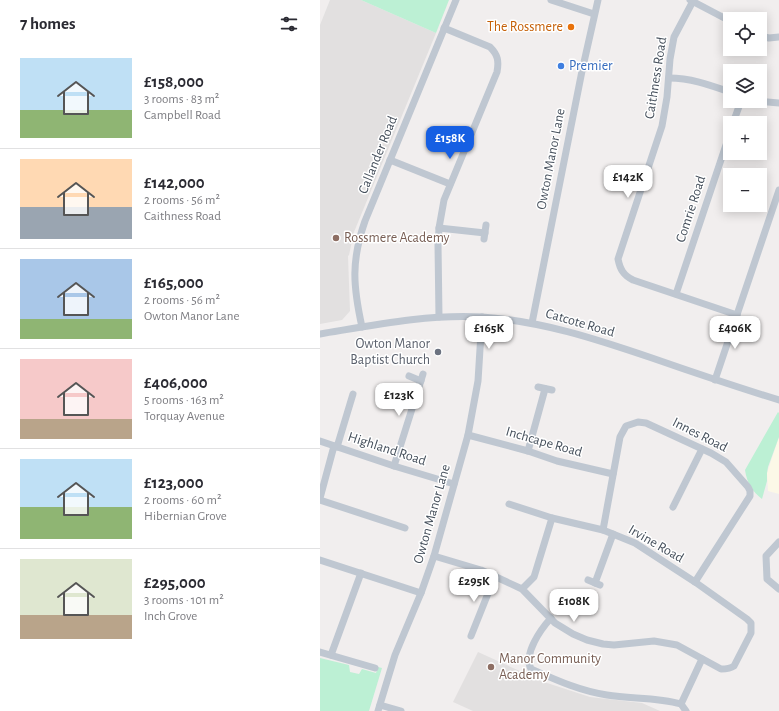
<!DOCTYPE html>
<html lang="en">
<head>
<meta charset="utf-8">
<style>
  body { margin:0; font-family:"Alegreya Sans",sans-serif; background:#f7f7f7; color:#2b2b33; height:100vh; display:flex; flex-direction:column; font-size:15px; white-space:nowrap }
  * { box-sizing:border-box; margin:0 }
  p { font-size:13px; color:#7c7c81 }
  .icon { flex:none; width:22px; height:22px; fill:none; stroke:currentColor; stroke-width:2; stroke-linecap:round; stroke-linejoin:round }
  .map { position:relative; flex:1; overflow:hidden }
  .panel { display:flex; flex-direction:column; background:#fff; width:320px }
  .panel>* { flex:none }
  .buttons { position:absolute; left:403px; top:12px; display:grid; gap:8px }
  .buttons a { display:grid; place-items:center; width:44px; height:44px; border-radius:0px; background:#fff; box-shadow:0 2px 10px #0003; font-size:20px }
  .price { position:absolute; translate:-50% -34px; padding:0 9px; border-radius:8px; background:#fff; color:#222; font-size:13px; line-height:26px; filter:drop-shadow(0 1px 2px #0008) }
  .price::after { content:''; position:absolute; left:50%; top:24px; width:12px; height:9px; margin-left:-6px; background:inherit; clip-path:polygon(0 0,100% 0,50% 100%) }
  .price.on { background:#165fe3; color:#fff }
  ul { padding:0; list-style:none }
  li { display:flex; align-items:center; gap:12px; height:100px; padding:0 20px }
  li+li { border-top:1px solid #e1e1e2 }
  li span { display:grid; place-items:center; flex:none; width:112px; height:80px; border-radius:0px; color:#555 }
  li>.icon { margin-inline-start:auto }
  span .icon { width:48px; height:48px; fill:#fffc; stroke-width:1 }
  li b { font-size:17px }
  h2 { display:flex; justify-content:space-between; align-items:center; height:48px; padding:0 20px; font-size:17px }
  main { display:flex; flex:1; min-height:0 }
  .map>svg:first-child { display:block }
  .commercial { fill:#fcf8e7 }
  .education { fill:#e2e0e0 }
  .green { fill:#bcf0d4 }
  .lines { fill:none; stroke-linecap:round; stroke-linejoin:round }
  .minor { stroke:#bfc7d1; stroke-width:7 }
  .food-dot { fill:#e8710a; stroke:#fff; stroke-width:1.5 }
  .shop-dot { fill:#3f7fe0; stroke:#fff; stroke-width:1.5 }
  .education-dot { fill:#8d6e63; stroke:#fff; stroke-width:1.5 }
  .worship-dot { fill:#6b7280; stroke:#fff; stroke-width:1.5 }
  .labels { text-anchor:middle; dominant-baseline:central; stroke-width:3; stroke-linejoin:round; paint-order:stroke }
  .food-label { font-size:14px; fill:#c56008; stroke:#fff; text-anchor:end }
  .shop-label { font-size:14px; fill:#366cbe; stroke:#fff; text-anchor:start }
  .street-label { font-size:14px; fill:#46505c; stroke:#fff }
  .education-label { font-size:14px; fill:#785e54; stroke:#fff; text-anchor:start }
  .worship-label { font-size:14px; fill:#5b616d; stroke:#fff; text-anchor:end }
</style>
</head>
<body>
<main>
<section class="panel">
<h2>7 homes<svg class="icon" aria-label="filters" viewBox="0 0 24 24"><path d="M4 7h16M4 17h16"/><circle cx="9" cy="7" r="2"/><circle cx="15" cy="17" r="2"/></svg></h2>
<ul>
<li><span style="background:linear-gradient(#bfe0f5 65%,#8fb573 0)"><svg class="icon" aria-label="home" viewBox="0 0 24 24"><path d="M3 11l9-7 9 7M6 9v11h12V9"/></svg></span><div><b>£158,000</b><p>3 rooms · 83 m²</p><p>Campbell Road</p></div></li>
<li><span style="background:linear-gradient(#ffd9b3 60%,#9aa5b1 0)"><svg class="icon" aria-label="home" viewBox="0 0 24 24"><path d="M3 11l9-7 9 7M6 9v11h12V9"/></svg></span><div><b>£142,000</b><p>2 rooms · 56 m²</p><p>Caithness Road</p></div></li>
<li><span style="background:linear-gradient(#a9c7e8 75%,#8fb573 0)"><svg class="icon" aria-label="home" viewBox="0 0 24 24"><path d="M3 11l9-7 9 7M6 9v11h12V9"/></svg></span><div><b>£165,000</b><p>2 rooms · 56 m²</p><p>Owton Manor Lane</p></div></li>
<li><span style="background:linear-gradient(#f6c9c9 75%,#b9a48a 0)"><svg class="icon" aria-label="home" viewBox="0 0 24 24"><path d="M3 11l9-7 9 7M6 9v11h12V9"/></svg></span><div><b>£406,000</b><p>5 rooms · 163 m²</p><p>Torquay Avenue</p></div></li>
<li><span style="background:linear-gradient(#bfe0f5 60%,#8fb573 0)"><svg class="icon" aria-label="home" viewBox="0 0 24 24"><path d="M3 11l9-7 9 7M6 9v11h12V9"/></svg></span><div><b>£123,000</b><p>2 rooms · 60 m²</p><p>Hibernian Grove</p></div></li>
<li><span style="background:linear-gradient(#dfe7d0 70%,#b9a48a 0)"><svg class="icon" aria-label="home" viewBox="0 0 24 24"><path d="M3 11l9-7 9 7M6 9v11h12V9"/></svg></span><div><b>£295,000</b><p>3 rooms · 101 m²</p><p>Inch Grove</p></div></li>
</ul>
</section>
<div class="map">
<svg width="459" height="711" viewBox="0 0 459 711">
  <rect width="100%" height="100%" fill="#f1eeee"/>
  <polygon class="commercial" points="459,437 459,494 448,491 447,473"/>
  <g class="education">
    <polygon points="10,0 41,0 116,33 34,232 29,255 28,256 30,311 22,320 0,324 0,25"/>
    <polygon points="158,652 224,682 270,697 322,703 340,711 153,711 133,702"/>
  </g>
  <g class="green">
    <polygon points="41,0 129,0 116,33"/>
    <path d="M458,412L459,413V437L448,467L447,473V481L442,499C432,491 427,483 425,470Z"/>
    <polygon points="0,658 29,665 30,672 39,674 42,669 56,673 58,667 62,668 49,711 0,711"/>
  </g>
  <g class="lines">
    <g class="minor">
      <polyline points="231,0 274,14"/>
      <polyline points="370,0 410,21"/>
      <path d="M373,1L354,37L350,59L347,97L342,126L298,259C300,269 303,275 313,280L417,315"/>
      <polyline points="440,36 449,38 459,37"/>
      <path d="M349,78C371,78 390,85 410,92"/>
      <polyline points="435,101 459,103"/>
      <polyline points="413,123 421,101"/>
      <polyline points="70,160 130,184"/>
      <polyline points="119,228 165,233"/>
      <polyline points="164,239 166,225"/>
      <polyline points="356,294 410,133"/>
      <path d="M119,317L118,244L119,228L124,200L177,72C179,61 178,55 170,47L124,28"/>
      <polyline points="212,323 262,71 278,0"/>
      <path d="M42,327C33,286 31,261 45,221L136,0"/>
      <path d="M0,334C54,325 107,314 162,317C222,321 276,339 332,358C375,373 417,387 459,400"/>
      <polyline points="89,376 101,381"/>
      <polyline points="395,380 459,190"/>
      <polyline points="218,387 232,390"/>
      <polyline points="148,435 208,451 237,461 293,474"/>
      <polyline points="0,441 74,466 134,484"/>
      <polyline points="17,447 33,394"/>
      <polyline points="208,451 225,389"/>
      <polyline points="74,466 103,374"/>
      <polyline points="0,498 14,446"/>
      <polyline points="0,500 85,528"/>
      <polyline points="189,504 232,518"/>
      <polyline points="353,507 382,449"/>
      <polyline points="283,530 300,437 306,426 318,422 326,423 391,453 406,462 428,487 430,491 430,496 375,582"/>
      <polyline points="459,542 446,556 447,579 459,589"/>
      <path d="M114,556L161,570L202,589L235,623L253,634L267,640L283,644L294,645L334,641L357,645L401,669C406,669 410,669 414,666L431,633V623L427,619L375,582L315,543L283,530L232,518L214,577L202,589"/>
      <polyline points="0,560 101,593"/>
      <polyline points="268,580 280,585"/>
      <polyline points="275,583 293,534"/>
      <path d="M231,618C221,629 203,654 211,669C236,680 260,691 287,695C311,699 337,697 361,704L382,659"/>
      <polyline points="151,636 175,576"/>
      <polyline points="0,652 55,668"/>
      <polyline points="11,655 41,573"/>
      <polyline points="361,704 366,711"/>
      <polyline points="60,705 81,711"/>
      <polyline points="58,711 75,655 101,593 114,556 148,435 158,381 162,317"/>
    </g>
  </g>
  <circle class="food-dot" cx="251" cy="27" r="4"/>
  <circle class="shop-dot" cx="241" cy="66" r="4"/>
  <g class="education-dot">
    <circle cx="16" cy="238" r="4"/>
    <circle cx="171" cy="667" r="4"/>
  </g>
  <circle class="worship-dot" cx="118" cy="352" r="4"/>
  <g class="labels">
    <g class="food-label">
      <text x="243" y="27">The Rossmere</text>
    </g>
    <g class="shop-label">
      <text x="249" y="66">Premier</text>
    </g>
    <g class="street-label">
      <text transform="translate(336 78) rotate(-81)">Caithness Road</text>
      <text transform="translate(58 155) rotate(-68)">Callander Road</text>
      <text transform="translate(231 159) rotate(-79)">Owton Manor Lane</text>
      <text transform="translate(371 209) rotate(-72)">Comrie Road</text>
      <text transform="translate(260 323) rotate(16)">Catcote Road</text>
      <text transform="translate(380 435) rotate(27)">Innes Road</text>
      <text transform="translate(224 442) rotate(16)">Inchcape Road</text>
      <text transform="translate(67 449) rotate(18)">Highland Road</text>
      <text transform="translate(112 514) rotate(-74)">Owton Manor Lane</text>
      <text transform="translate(336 544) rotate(30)">Irvine Road</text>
    </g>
    <g class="education-label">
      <text x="24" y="238">Rossmere Academy</text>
      <text x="179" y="659">Manor Community<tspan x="179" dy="16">Academy</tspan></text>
    </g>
    <g class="worship-label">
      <text x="110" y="344">Owton Manor<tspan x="110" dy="16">Baptist Church</tspan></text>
    </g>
  </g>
</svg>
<div class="buttons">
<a><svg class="icon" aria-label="locate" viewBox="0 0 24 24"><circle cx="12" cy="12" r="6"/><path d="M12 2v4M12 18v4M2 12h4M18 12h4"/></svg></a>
<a><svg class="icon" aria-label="layers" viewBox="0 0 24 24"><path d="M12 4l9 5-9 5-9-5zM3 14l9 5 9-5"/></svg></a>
<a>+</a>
<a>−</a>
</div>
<b class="price on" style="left:130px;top:160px">£158K</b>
<b class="price" style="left:308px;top:199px">£142K</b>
<b class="price" style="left:169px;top:350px">£165K</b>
<b class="price" style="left:415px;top:350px">£406K</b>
<b class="price" style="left:79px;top:417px">£123K</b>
<b class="price" style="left:154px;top:603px">£295K</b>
<b class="price" style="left:254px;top:623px">£108K</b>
</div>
</main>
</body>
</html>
